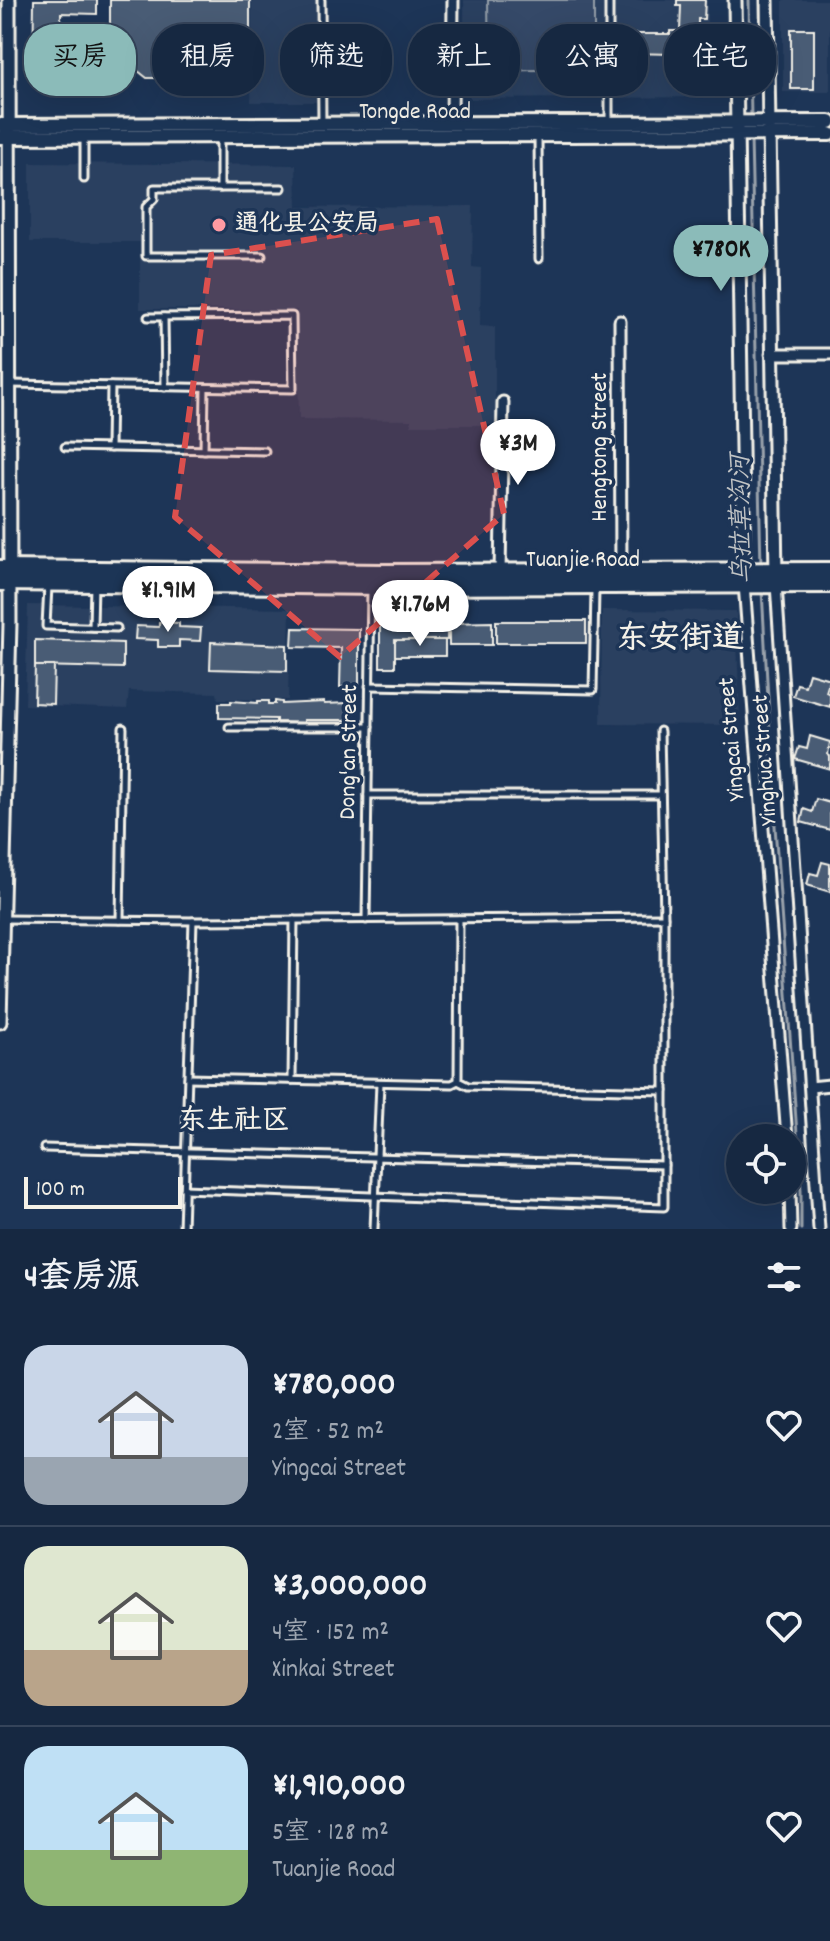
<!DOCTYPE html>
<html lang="zh">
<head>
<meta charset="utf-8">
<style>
  body { margin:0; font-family:Dekko,"LXGW WenKai TC",sans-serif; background:#1f3048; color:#f1f3f6; height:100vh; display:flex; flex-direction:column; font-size:30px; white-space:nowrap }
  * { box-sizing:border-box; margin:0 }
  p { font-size:26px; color:#9ea6b1 }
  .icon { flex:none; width:44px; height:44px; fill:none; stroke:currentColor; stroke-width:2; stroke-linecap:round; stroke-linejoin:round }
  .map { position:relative; height:1229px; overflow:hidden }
  .sheet { display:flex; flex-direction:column; background:#162841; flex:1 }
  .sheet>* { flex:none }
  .hud { position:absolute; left:24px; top:24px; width:782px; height:72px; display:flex; gap:16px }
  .controls { position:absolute; left:726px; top:1124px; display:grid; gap:16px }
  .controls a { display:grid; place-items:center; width:80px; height:80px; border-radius:50%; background:#162841; box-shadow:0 8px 32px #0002,0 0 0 2px #35445a; font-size:40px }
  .scale { position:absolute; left:24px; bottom:20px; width:158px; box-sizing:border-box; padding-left:8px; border:4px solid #f4f1e8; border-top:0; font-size:22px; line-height:28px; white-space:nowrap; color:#f4f1e8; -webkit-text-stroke:6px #1d3557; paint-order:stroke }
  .price { position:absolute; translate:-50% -68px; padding:0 18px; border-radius:28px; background:#fff; color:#222; font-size:26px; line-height:52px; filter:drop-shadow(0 2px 4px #0008) }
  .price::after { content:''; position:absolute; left:50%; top:48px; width:24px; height:18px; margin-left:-12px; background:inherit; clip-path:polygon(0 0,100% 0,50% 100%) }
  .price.on { background:#8bbbb9; color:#111 }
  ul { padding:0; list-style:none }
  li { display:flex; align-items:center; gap:24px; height:200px; padding:0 24px }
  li+li { border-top:2px solid #35445a }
  li span { display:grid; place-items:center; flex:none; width:224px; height:160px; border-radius:24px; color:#555 }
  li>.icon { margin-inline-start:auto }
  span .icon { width:96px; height:96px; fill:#fffc; stroke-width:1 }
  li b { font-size:34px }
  h2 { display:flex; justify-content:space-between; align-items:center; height:96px; padding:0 24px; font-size:34px }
  .tag { padding:0 28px; border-radius:32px; background:#162841; box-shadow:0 8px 32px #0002,0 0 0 2px #35445a; font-size:28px; line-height:72px }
  .tag.on { background:#8bbbb9; color:#111 }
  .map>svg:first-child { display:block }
  .built { fill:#2a4060 }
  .green { fill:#354a67; stroke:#949ea8; stroke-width:2 }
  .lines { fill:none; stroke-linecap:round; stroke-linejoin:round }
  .stream { stroke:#9aa2ab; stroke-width:3 }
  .building { fill:#485b74; stroke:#f4f1e8; stroke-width:2 }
  .service-casing { stroke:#f4f1e8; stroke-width:11 }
  .minor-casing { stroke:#f4f1e8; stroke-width:15 }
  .tertiary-casing { stroke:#f4f1e8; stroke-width:17 }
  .secondary-casing { stroke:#f4f1e8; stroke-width:18 }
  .trunk-casing { stroke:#f4f1e8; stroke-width:22 }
  .service { stroke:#1d3557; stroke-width:5 }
  .minor { stroke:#1d3557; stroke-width:9 }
  .tertiary { stroke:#1d3557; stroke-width:11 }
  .secondary { stroke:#1d3557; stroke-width:12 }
  .trunk { stroke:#1d3557; stroke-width:16 }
  .marked { fill:#dc504e; fill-opacity:0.2; stroke:#dc504e; stroke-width:6; stroke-dasharray:16 10; stroke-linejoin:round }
  .poi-dot { fill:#ff9aa2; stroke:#1d3557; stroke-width:3 }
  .labels { text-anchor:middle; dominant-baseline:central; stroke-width:7; stroke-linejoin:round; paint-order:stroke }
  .street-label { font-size:24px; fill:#f4f1e8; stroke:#1d3557 }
  .poi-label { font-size:24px; font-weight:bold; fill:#f4f1e8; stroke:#1d3557; text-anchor:start }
  .water-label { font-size:26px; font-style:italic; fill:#c0c3c4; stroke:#1d3557 }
  .quarter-label { font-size:28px; font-weight:bold; fill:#f4f1e8; stroke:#1d3557 }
  .district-label { font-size:32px; font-weight:bold; fill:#f4f1e8; stroke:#1d3557 }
</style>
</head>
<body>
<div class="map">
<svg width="830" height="1229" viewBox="0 0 830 1229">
  <rect width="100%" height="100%" fill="#1d3557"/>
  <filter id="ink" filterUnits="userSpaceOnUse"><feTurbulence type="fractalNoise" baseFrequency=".0125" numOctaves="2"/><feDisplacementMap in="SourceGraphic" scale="16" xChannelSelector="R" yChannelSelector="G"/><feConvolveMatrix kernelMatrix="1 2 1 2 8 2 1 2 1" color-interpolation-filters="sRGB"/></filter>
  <g filter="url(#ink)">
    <g class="built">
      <polygon points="252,0 317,0 318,102 251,102"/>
      <polygon points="464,0 707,0 707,97 465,99"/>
      <rect x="783" y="0" width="47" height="92"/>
      <polygon points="30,163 296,165 297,207 473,206 472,267 481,268 480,326 495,327 495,425 411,425 411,420 299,419 297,310 140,309 140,242 30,242"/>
      <polygon points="28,605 290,609 288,700 218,699 217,693 129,691 127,709 25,705"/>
      <polygon points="602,610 736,611 740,725 601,724"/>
    </g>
    <polygon class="green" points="488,0 594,0 594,69 489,71"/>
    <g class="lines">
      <g class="stream">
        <polyline points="749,0 751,119"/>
        <polyline points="751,138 761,567"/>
        <polyline points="762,590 775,826 801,1190 801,1229"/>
      </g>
    </g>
    <g class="building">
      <polygon points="34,0 97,0 97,14 61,13 61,49 97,49 97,77 33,76"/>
      <polygon points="110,0 250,0 250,86 180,86 180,78 147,78 132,66 121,52 115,35 110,35"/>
      <polygon points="677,0 705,0 704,19 698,19 698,39 703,51 699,59 687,64 678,61 673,54 631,53 631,34 670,34 670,31 680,31 681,6 677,6"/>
      <rect x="791" y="29" width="23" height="60"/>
      <rect x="496" y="621" width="90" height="22"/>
      <polygon points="159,622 179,623 179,627 201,628 200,641 179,640 179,647 158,647 158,640 135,639 136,626 159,627"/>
      <polygon points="492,622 492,645 449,645 449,623"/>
      <polygon points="380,624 447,624 447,640 395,640 395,667 380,667"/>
      <polygon points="293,628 359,629 359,687 340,687 341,648 292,647"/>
      <polygon points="35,640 123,643 123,668 35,666"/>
      <rect x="395" y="640" width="50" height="16"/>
      <polygon points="211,642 287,645 287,671 210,669"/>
      <polygon points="35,666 54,666 53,704 34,703"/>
      <polygon points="809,673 830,679 826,692 830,694 830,707 793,696 797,684 805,686"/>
      <polygon points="231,701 258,703 258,701 269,701 269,704 275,704 275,701 282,702 282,704 324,702 324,704 348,703 348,705 354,705 353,720 304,720 304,723 276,722 276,719 219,718 219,703 231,703"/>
      <polygon points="810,736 830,742 828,755 830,756 830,769 795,759 799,747 807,749"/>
      <polygon points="816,799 830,803 830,830 801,822 804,809 812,812"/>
      <polygon points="822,862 830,864 830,892 807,885 810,873 818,875"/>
    </g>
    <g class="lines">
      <defs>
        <g id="service">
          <polyline points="321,0 322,123"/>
          <polyline points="609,0 609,122"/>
          <polyline points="538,136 539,259"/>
          <polyline points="84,137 84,179"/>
          <polyline points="220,137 220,188"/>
          <polyline points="262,256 146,256 146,207 154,199 154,188 282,188"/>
          <polyline points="164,317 165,387"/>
          <polyline points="11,384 293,389 292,316 148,317"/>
          <polyline points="65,447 265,451"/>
          <polyline points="110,448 111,386"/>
          <polyline points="204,450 205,388"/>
          <polyline points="48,586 46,626 117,628"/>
          <polyline points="93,627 94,584"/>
          <polyline points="369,686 593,690 595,590"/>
          <polyline points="229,727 369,727"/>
          <polyline points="368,795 661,795"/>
          <polyline points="5,919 193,921 664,917"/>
          <polyline points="120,920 123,728"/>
          <polyline points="366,920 371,589"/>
          <polyline points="188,1078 452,1084 458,1081 459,919"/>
          <polyline points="292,1080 294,920"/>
          <polyline points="458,1081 468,1086 664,1091"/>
          <polyline points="44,1148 664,1165"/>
          <polyline points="184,1189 664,1207 664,917 660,731"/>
          <polyline points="183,1229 193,921"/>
          <polyline points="374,1229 380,1083"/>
        </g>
        <g id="minor">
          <polyline points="452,123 453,0"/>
          <polyline points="620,321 621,572"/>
          <polyline points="771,354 830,354"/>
          <polyline points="500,573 503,402"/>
          <polyline points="744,584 787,1138"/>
          <polyline points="776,584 819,1229"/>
          <polyline points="810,1087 830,1085"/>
          <polyline points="790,1190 791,1229"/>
        </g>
        <g id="tertiary">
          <polyline points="735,0 744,575"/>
          <polyline points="767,0 776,576"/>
          <polyline points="0,1022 10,623 9,0"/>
        </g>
        <g id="secondary">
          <polyline points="0,125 830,122"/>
          <polyline points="0,137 830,134"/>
        </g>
        <g id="trunk">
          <polyline points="0,569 384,573 830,571"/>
          <polyline points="0,582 384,586 830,584"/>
        </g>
      </defs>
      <use href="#service" class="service-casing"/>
      <use href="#minor" class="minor-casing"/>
      <use href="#tertiary" class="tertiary-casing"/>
      <use href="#secondary" class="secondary-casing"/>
      <use href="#trunk" class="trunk-casing"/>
      <use href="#service" class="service"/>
      <use href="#minor" class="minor"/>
      <use href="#tertiary" class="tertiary"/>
      <use href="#secondary" class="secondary"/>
      <use href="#trunk" class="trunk"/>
    </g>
  </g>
  <path class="marked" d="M437,219L504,514L340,657L175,517L211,255Z"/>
  <circle class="poi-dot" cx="219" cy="225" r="8"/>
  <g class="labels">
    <g class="street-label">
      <text x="415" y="113">Tongde Road</text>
      <text transform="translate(601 447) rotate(-90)">Hengtong Street</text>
      <text x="583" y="561">Tuanjie Road</text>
      <text transform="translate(733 739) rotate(-95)">Yingcai Street</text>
      <text transform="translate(350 752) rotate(-89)">Dong'an Street</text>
      <text transform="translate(766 760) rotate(-94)">Yinghua Street</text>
    </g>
    <g class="poi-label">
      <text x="235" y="225">通化县公安局</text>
    </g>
    <g class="water-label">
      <text transform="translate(743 519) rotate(-91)">乌拉草沟河</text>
    </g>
    <g class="quarter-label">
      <text x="234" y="1123">东生社区</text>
    </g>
    <g class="district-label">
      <text x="680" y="641">东安街道</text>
    </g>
  </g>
</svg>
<div class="controls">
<a><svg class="icon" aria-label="locate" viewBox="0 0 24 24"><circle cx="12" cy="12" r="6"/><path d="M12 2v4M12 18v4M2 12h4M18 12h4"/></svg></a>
</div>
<div class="scale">100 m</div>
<b class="price on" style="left:721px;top:293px">¥780K</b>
<b class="price" style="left:518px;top:487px">¥3M</b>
<b class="price" style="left:168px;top:634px">¥1.91M</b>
<b class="price" style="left:420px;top:648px">¥1.76M</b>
<div class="hud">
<a class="tag on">买房</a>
<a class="tag">租房</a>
<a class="tag">筛选</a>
<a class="tag">新上</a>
<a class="tag">公寓</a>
<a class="tag">住宅</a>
</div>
</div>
<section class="sheet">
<h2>4套房源<svg class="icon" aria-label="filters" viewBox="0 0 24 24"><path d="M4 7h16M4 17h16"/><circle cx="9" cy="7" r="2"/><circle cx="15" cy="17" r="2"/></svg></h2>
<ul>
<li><span style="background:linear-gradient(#c9d6e8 70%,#9aa5b1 0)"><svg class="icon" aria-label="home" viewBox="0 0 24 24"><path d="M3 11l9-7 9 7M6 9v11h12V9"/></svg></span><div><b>¥780,000</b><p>2室 · 52 m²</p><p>Yingcai Street</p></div><svg class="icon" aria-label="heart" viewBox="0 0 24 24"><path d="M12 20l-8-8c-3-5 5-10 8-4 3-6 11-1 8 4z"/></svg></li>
<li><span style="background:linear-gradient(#dfe7d0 65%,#b9a48a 0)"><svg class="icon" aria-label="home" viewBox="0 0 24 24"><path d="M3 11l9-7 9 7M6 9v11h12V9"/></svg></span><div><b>¥3,000,000</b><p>4室 · 152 m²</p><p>Xinkai Street</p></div><svg class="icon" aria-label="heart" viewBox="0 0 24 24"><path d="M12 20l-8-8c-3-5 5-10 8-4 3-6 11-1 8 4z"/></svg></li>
<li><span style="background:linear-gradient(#bfe0f5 65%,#8fb573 0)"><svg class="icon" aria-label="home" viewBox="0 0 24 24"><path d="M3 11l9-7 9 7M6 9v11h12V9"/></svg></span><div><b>¥1,910,000</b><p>5室 · 128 m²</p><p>Tuanjie Road</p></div><svg class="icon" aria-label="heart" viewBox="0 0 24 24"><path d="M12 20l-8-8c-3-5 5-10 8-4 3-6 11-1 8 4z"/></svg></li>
</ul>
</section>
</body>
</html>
